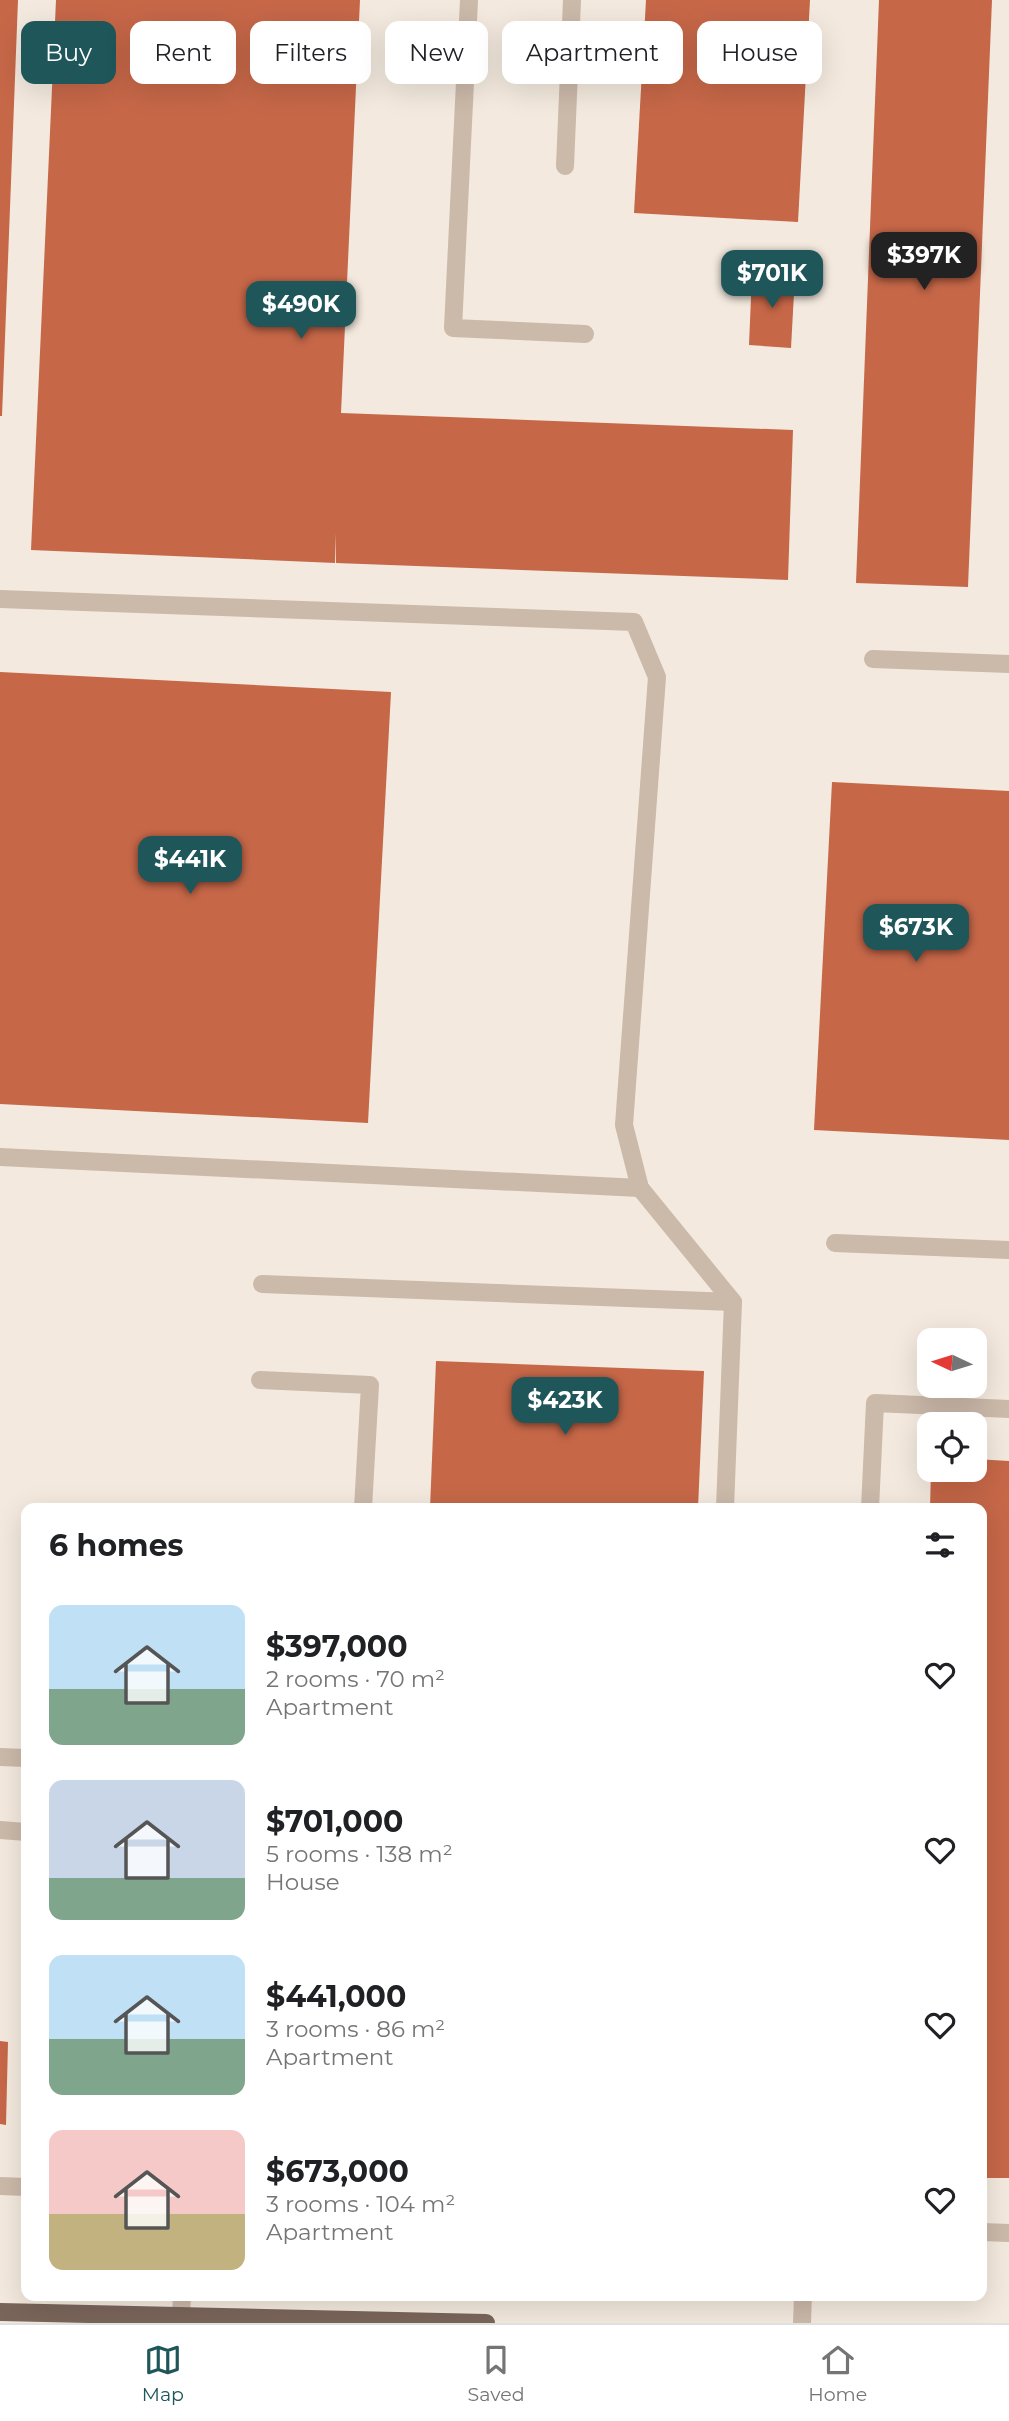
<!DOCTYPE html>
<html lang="en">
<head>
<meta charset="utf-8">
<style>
  body { margin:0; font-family:Montserrat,sans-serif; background:#f6f6f6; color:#202124; height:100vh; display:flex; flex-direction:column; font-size:26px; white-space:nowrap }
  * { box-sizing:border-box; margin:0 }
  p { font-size:23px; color:#757577 }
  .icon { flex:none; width:38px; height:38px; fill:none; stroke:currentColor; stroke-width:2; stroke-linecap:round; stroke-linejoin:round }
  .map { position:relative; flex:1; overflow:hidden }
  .details { position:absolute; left:21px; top:1503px; width:966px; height:798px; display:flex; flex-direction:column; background:#fff; border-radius:14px; box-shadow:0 7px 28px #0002 }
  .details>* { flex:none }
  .guide { position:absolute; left:21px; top:21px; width:968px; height:63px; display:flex; gap:14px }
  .needle { width:46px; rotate:274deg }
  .controls { position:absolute; left:917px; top:1328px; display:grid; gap:14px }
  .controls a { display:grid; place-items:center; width:70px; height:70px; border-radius:14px; background:#fff; box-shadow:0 7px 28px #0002; font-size:35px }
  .price { position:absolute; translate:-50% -60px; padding:0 16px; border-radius:14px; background:#1e565a; color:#fff; font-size:23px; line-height:46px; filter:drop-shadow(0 2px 4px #0008) }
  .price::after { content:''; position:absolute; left:50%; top:42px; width:21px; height:16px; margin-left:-10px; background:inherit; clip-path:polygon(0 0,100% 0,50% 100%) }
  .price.on { background:#222; color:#fff }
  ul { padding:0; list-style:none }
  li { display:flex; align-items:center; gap:21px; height:175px; padding:0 28px }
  li span { display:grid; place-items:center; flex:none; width:196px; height:140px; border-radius:14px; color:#555 }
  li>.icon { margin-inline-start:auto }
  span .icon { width:84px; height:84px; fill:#fffc; stroke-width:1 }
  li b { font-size:30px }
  h2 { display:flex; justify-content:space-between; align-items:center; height:84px; padding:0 28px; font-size:30px }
  .chip { padding:0 24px; border-radius:14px; background:#fff; box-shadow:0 7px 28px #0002; font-size:24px; line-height:63px }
  .chip.on { background:#1e565a; color:#fff }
  .menu { display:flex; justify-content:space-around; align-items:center; height:98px; border-top:2px solid #e0e0e0; background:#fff; font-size:19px; color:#757577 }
  .menu a { display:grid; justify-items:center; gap:4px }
  .menu .on { color:#1e565a }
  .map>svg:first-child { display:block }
  .building { fill:#c66748 }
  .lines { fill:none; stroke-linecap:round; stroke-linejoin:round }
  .service { stroke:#cbb9a9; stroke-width:18 }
  .primary { stroke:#7a655a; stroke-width:18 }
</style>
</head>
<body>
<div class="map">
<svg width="1009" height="2323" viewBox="0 0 1009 2323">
  <rect width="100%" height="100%" fill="#f3e9de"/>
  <g class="building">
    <polygon points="0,0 18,0 2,416 0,416"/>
    <polygon points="56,0 360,0 341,413 793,430 788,580 336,563 336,533 335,563 31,550"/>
    <polygon points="646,0 810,0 798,222 634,213"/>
    <polygon points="879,0 992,0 968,587 856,583"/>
    <polygon points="752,274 795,275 791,348 749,345"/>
    <polygon points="0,672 391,692 368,1123 0,1104"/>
    <polygon points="832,782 1009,791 1009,1140 814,1130"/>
    <polygon points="436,1361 704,1371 698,1508 430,1508"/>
    <polygon points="975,1459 1009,1461 1009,2178 982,2178 982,1508 930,1508 931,1470 975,1470"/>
    <polygon points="0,2041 8,2042 6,2125 0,2124"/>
  </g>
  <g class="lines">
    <g class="service">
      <polyline points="469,0 453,328 585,334"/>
      <polyline points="565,166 572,0"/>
      <polyline points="0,599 634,622 657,677 624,1125 640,1188 733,1302 725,1508"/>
      <polyline points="873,659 1009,664"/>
      <polyline points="0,1157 640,1188"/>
      <polyline points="835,1243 1009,1250"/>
      <polyline points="262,1284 733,1302"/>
      <polyline points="260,1380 370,1385 363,1508"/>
      <polyline points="870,1508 875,1403 1009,1409"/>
      <polyline points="0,1757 26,1758"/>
      <polyline points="0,1830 26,1832"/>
      <polyline points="0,2186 26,2187"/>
      <polyline points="982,2232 1009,2233"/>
      <polyline points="181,2315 182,2296"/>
      <polyline points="802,2323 803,2296"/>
    </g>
    <polyline class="primary" points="0,2312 486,2323"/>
  </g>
</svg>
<div class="controls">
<a><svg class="needle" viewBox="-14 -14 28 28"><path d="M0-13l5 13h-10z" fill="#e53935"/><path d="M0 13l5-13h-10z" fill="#757577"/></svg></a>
<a><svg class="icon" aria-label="locate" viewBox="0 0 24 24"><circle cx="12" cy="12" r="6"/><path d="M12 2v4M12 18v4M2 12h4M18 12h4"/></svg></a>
</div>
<b class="price on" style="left:924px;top:292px">$397K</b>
<b class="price" style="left:772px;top:310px">$701K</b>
<b class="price" style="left:301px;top:341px">$490K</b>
<b class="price" style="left:190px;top:896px">$441K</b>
<b class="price" style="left:916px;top:964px">$673K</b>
<b class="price" style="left:565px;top:1437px">$423K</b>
<div class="guide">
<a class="chip on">Buy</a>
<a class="chip">Rent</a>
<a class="chip">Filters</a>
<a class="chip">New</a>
<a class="chip">Apartment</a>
<a class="chip">House</a>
</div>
<section class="details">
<h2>6 homes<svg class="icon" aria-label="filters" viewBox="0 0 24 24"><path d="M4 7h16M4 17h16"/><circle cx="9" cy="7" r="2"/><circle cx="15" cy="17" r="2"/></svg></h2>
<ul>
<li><span style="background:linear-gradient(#bfe0f5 60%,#7fa58c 0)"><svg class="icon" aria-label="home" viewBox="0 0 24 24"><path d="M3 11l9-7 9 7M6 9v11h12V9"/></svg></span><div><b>$397,000</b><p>2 rooms · 70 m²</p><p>Apartment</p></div><svg class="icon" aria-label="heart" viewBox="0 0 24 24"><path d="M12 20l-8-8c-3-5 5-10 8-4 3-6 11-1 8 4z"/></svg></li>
<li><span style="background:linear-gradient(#c9d6e8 70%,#7fa58c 0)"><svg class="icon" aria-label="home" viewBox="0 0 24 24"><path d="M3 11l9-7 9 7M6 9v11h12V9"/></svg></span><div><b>$701,000</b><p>5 rooms · 138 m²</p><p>House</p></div><svg class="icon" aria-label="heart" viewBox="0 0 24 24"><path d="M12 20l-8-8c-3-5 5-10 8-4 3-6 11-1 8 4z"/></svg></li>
<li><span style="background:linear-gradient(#bfe0f5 60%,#7fa58c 0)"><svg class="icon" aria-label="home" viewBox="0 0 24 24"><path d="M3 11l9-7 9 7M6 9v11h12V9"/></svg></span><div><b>$441,000</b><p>3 rooms · 86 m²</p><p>Apartment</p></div><svg class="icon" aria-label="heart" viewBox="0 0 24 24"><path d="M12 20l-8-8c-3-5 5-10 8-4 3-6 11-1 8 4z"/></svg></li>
<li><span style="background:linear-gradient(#f6c9c9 60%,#c2b280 0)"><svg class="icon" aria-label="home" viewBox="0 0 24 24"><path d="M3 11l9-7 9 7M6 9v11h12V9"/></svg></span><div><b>$673,000</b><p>3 rooms · 104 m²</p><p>Apartment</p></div><svg class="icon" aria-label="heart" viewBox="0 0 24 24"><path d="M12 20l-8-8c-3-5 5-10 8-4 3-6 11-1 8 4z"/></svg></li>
</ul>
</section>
</div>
<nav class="menu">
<a class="on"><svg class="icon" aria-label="map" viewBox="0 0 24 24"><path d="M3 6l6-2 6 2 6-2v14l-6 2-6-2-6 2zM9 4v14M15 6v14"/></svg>Map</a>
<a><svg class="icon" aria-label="saved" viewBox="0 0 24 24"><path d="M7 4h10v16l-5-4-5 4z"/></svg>Saved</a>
<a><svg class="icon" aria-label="home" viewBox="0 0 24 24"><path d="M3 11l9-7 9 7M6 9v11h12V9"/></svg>Home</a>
</nav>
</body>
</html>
